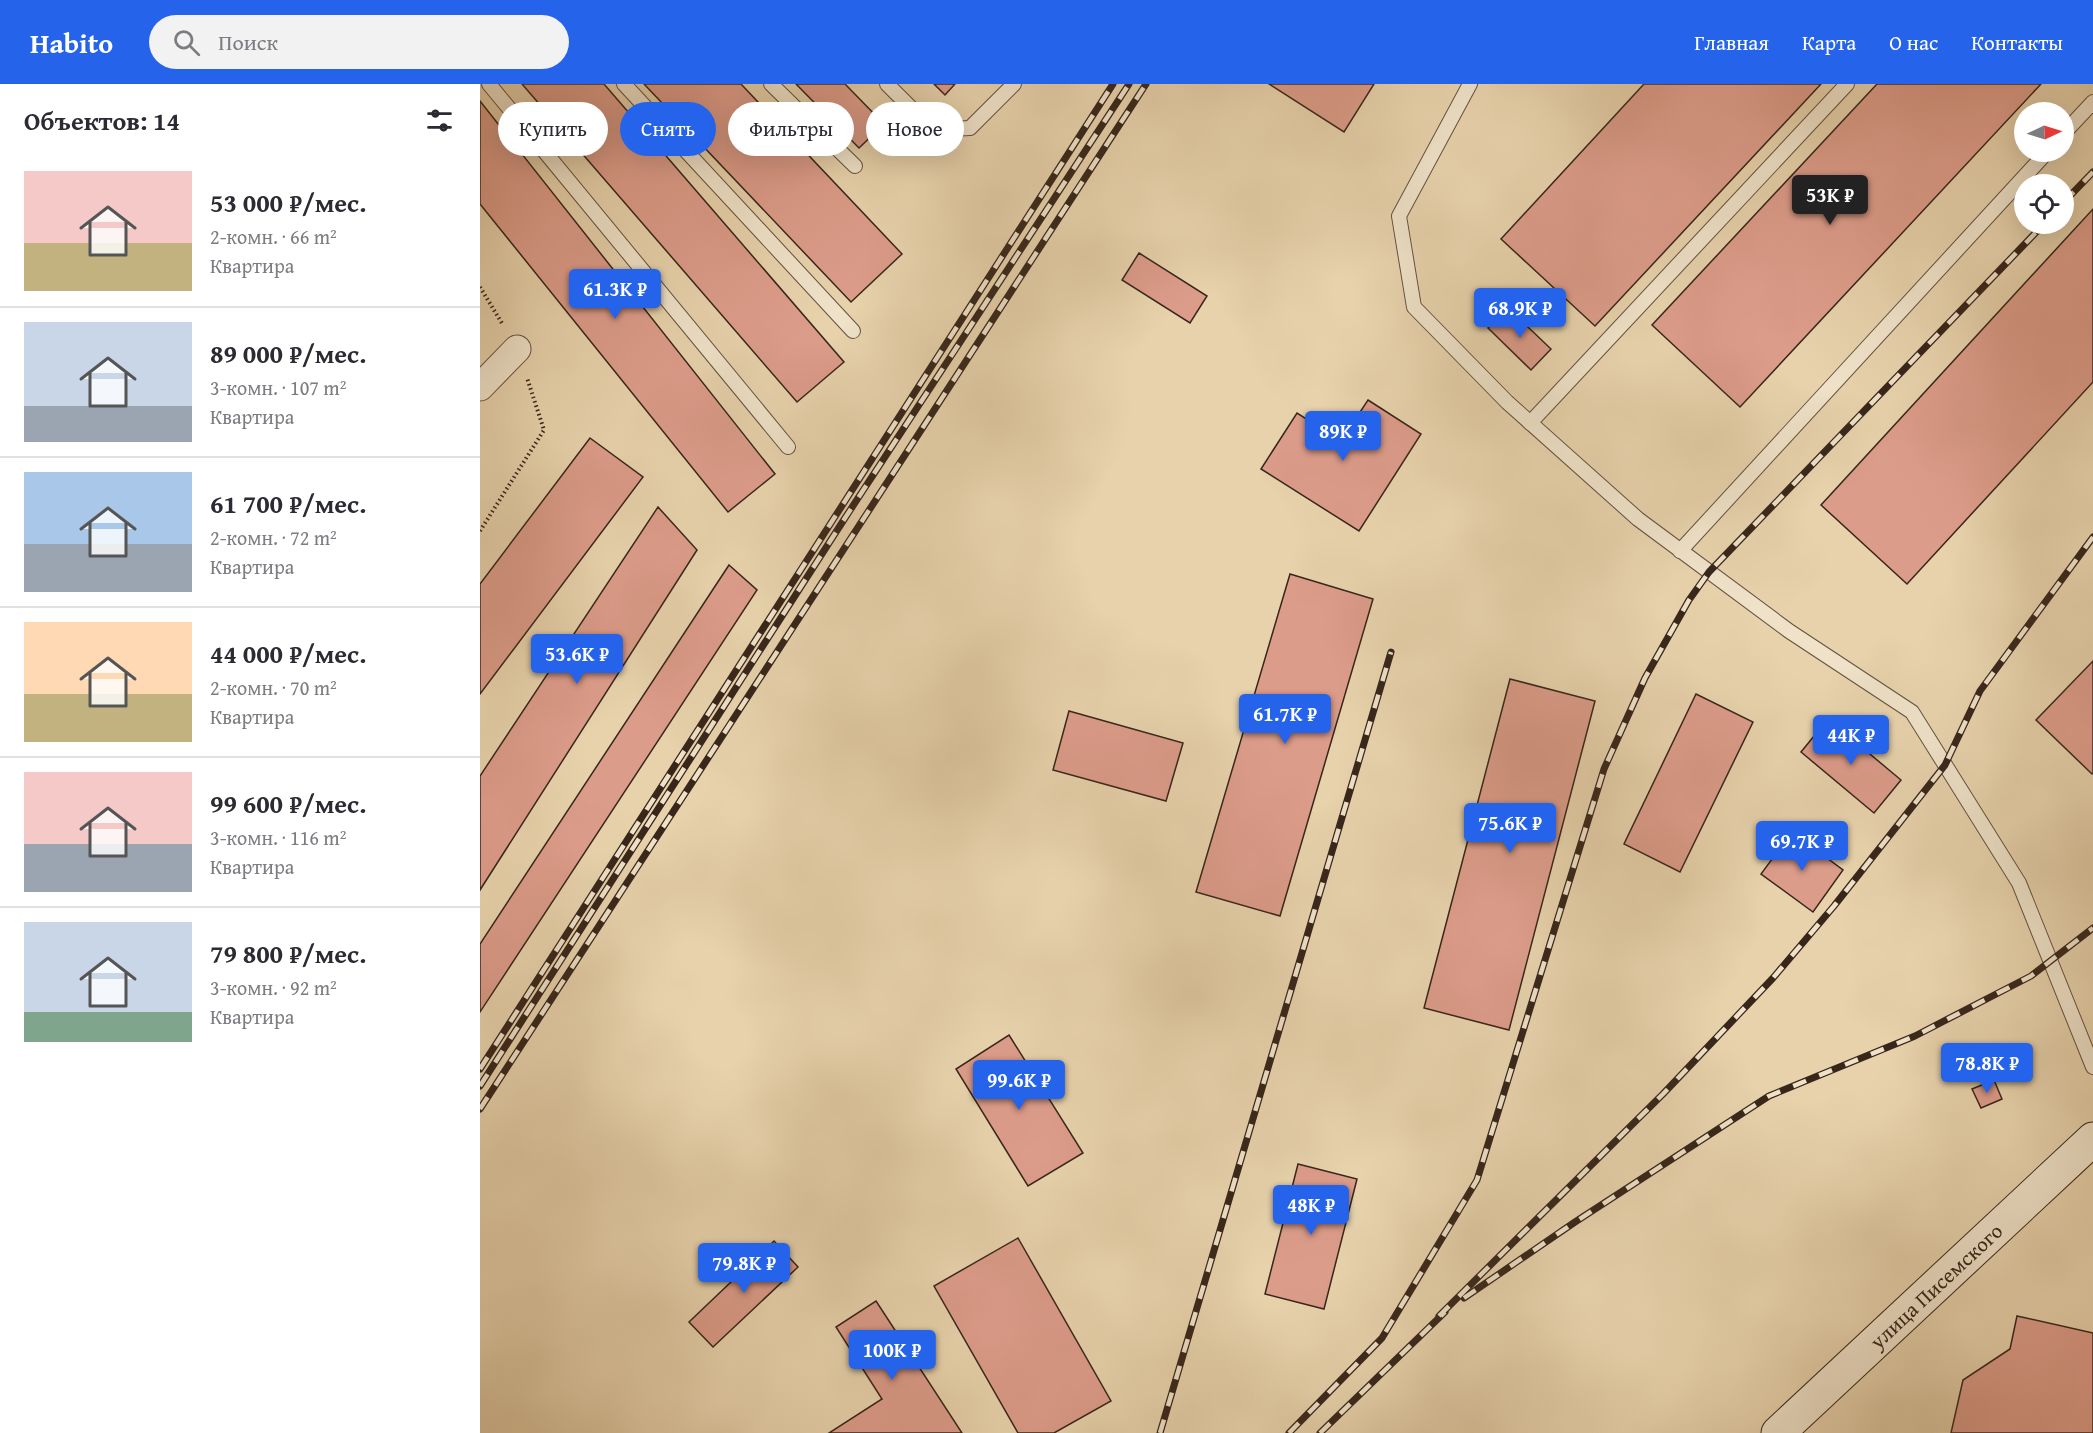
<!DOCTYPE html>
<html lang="ru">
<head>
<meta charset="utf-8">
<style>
  body { margin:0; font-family:"Gentium Book Plus",serif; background:#f2f2f3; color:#2b2b33; height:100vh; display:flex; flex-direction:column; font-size:22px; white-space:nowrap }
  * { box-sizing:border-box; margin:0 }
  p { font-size:20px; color:#7c7c81 }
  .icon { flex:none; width:33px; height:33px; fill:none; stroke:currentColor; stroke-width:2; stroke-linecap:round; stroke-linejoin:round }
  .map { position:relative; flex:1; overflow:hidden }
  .panel { display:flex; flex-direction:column; background:#fff; width:480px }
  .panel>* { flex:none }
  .guide { position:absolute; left:18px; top:18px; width:570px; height:54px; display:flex; gap:12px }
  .needle { width:39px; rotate:86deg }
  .tools { position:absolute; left:1534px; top:18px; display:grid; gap:12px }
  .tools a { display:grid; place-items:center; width:60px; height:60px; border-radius:50%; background:#fff; box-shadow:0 6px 24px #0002; font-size:30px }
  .price { position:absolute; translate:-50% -51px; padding:0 14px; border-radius:6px; background:#2563eb; color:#fff; font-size:20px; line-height:39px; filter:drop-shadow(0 2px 3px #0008) }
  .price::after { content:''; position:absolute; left:50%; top:36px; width:18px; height:14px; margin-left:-9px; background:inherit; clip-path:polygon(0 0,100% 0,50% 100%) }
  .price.on { background:#222; color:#fff }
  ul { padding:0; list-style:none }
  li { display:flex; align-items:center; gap:18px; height:150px; padding:0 24px }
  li+li { border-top:2px solid #e1e1e2 }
  li span { display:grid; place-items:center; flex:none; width:168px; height:120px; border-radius:0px; color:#555 }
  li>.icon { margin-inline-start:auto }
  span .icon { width:72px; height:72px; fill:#fffc; stroke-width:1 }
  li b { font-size:26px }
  h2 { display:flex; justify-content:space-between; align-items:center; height:72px; padding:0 24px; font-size:26px }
  .tag { padding:0 21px; border-radius:27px; background:#fff; box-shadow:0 6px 24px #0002; font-size:21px; line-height:54px }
  .tag.on { background:#2563eb; color:#fff }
  header { display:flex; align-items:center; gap:36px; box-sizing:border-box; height:84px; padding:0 30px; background:#2563eb; color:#fff }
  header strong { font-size:28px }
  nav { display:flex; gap:33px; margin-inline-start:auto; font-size:21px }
  .search { width:420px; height:54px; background:#f2f2f3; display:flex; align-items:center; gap:15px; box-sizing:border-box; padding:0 21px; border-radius:33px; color:#7c7c81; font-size:22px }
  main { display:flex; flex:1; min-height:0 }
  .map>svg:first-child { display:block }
  .building { fill:#dc9c8a; stroke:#38261b; stroke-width:1.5 }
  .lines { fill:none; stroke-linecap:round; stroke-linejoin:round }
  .lane-casing { stroke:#64513f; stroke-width:16 }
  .street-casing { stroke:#64513f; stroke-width:29 }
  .secondary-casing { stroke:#38261b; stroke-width:35 }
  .path { stroke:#38261b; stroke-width:4; stroke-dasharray:1.5 3; stroke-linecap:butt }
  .lane { stroke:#efe2c9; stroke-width:14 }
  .street { stroke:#efe2c9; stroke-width:27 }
  .secondary { stroke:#efe2c9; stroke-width:33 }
  .rail-casing { stroke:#38261b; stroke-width:7 }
  .rail { stroke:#efe2c9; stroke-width:4.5; stroke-dasharray:14; stroke-linecap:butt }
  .labels { text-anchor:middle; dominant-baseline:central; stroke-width:4.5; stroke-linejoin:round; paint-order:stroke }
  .street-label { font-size:21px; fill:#38261b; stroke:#efe2c9 }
</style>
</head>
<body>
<header>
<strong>Habito</strong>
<div class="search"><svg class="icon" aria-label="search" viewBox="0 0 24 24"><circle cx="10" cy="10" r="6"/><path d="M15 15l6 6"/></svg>Поиск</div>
<nav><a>Главная</a><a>Карта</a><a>О нас</a><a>Контакты</a></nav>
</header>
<main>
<section class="panel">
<h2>Объектов: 14<svg class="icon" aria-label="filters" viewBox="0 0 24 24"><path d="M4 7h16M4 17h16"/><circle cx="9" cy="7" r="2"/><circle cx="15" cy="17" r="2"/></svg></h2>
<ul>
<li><span style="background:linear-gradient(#f6c9c9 60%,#c2b280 0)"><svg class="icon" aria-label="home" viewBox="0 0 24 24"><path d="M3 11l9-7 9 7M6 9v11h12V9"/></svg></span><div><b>53 000 ₽/мес.</b><p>2-комн. · 66 m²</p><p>Квартира</p></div></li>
<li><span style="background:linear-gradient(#c9d6e8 70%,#9aa5b1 0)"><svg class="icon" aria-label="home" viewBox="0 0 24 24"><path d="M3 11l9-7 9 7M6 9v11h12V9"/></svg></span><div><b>89 000 ₽/мес.</b><p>3-комн. · 107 m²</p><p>Квартира</p></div></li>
<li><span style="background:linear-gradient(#a9c7e8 60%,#9aa5b1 0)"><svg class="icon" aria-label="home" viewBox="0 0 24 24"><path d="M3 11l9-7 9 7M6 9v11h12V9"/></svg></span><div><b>61 700 ₽/мес.</b><p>2-комн. · 72 m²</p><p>Квартира</p></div></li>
<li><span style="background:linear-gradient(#ffd9b3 60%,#c2b280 0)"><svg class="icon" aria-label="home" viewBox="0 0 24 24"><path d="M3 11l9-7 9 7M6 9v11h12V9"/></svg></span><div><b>44 000 ₽/мес.</b><p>2-комн. · 70 m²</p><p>Квартира</p></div></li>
<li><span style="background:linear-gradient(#f6c9c9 60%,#9aa5b1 0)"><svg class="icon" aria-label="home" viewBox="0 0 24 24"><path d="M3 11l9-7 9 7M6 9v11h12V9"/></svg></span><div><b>99 600 ₽/мес.</b><p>3-комн. · 116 m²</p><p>Квартира</p></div></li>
<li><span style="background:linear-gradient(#c9d6e8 75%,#7fa58c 0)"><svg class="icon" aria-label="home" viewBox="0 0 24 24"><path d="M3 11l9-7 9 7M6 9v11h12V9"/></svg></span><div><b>79 800 ₽/мес.</b><p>3-комн. · 92 m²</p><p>Квартира</p></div></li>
</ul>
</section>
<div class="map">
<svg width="1613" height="1349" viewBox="0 0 1613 1349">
  <rect width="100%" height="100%" fill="#e7d2ac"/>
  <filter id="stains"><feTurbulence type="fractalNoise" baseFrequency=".00333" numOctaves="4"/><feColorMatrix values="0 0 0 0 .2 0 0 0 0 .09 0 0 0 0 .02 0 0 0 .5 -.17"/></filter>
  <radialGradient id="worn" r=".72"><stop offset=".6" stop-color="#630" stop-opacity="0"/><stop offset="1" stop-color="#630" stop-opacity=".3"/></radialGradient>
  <g class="building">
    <polygon points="42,0 124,0 364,278 317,318"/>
    <polygon points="164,0 261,0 422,170 371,218"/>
    <polygon points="316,0 365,0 404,40 379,64"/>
    <polygon points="454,0 475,0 465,11"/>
    <polygon points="789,0 894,0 864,48"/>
    <polygon points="1164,0 1341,0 1115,242 1021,155"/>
    <polygon points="1397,0 1561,0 1260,323 1172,241"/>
    <polygon points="0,17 295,390 248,428 0,120"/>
    <polygon points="1613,125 1613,298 1427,500 1341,421"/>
    <polygon points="659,169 727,212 710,239 642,196"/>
    <polygon points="1028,224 1071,265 1051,286 1008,244"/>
    <polygon points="888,316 941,350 879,447 781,385 817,329 861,357"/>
    <polygon points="110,354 163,393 0,610 0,500"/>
    <polygon points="178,423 217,466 0,806 0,692"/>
    <polygon points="249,481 277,506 0,928 0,860"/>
    <polygon points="810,490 893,515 800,832 716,808"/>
    <polygon points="1613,577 1613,689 1612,690 1556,636"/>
    <polygon points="1030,595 1115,617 1029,946 944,924"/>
    <polygon points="1216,610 1273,638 1200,788 1144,760"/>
    <polygon points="589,627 703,659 686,717 573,686"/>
    <polygon points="1348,635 1421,696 1394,729 1321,668"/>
    <polygon points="1312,748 1363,786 1333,828 1281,790"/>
    <polygon points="529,951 603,1069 548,1102 476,985"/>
    <polygon points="1514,996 1522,1015 1501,1024 1492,1005"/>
    <polygon points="818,1080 877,1095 844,1225 785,1210"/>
    <polygon points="538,1154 631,1317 574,1349 538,1349 454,1202"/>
    <polygon points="294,1157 318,1183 233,1263 209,1238"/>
    <polygon points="396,1217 482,1349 349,1349 402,1315 356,1243"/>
    <polygon points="1537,1232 1613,1249 1613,1349 1471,1349 1483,1296 1530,1265"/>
  </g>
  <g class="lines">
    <defs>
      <g id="lane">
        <polyline points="9,0 308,363"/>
        <polyline points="144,0 373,247"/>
        <polyline points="291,0 375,82"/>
        <polyline points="407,0 453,46 490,44 534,0"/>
        <polyline points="990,0 919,132 934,223 1027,318 1158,435 1309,547 1432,628 1539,799 1613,983"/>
        <polyline points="1584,49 1613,18"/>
        <polyline points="1050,339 1367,0"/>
        <polyline points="1200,467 1567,68"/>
      </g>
      <polyline id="street" points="0,303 37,265"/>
      <polyline id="secondary" points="1298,1349 1613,1055"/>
    </defs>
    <use href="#lane" class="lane-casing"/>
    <use href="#street" class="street-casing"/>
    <use href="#secondary" class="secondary-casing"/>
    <g class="path">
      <polyline points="0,203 23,241"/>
      <polyline points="0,447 64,346 47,294"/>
    </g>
    <use href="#lane" class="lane"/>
    <use href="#street" class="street"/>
    <use href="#secondary" class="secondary"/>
    <defs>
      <g id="rail">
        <polyline points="1584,118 1613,88"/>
        <polyline points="0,985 633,0"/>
        <polyline points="0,1002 365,434 649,0"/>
        <polyline points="0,1025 666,0"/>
        <polyline points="984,1214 1095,1138 1289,1012 1435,952 1551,892 1613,844"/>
        <polyline points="959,1232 1183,1010 1293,894 1354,822 1465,681 1500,607 1613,453"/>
        <polyline points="680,1349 911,568"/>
        <polyline points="809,1349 902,1254 997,1096 1124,685 1165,594 1209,516 1229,488 1564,140"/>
        <polyline points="840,1349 965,1228"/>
      </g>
    </defs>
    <use href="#rail" class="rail-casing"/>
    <use href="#rail" class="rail"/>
  </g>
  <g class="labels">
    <g class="street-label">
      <text transform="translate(1456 1202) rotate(-43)">улица Писемского</text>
    </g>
  </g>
  <rect width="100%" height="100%" filter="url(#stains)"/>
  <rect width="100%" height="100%" fill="url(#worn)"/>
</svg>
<div class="tools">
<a><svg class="needle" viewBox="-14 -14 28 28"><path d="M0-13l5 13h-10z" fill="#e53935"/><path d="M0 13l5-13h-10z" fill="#7c7c81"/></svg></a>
<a><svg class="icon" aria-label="locate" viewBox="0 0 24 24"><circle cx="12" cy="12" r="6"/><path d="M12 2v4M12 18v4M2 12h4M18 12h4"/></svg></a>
</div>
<b class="price on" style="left:1350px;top:142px">53K ₽</b>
<b class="price" style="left:135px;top:236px">61.3K ₽</b>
<b class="price" style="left:1040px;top:255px">68.9K ₽</b>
<b class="price" style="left:863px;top:378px">89K ₽</b>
<b class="price" style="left:97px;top:601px">53.6K ₽</b>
<b class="price" style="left:805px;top:661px">61.7K ₽</b>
<b class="price" style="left:1371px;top:682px">44K ₽</b>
<b class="price" style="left:1030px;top:770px">75.6K ₽</b>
<b class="price" style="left:1322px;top:788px">69.7K ₽</b>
<b class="price" style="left:1507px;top:1010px">78.8K ₽</b>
<b class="price" style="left:539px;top:1027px">99.6K ₽</b>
<b class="price" style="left:831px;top:1152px">48K ₽</b>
<b class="price" style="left:264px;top:1210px">79.8K ₽</b>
<b class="price" style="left:412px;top:1297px">100K ₽</b>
<div class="guide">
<a class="tag">Купить</a>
<a class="tag on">Снять</a>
<a class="tag">Фильтры</a>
<a class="tag">Новое</a>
</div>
</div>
</main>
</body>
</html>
